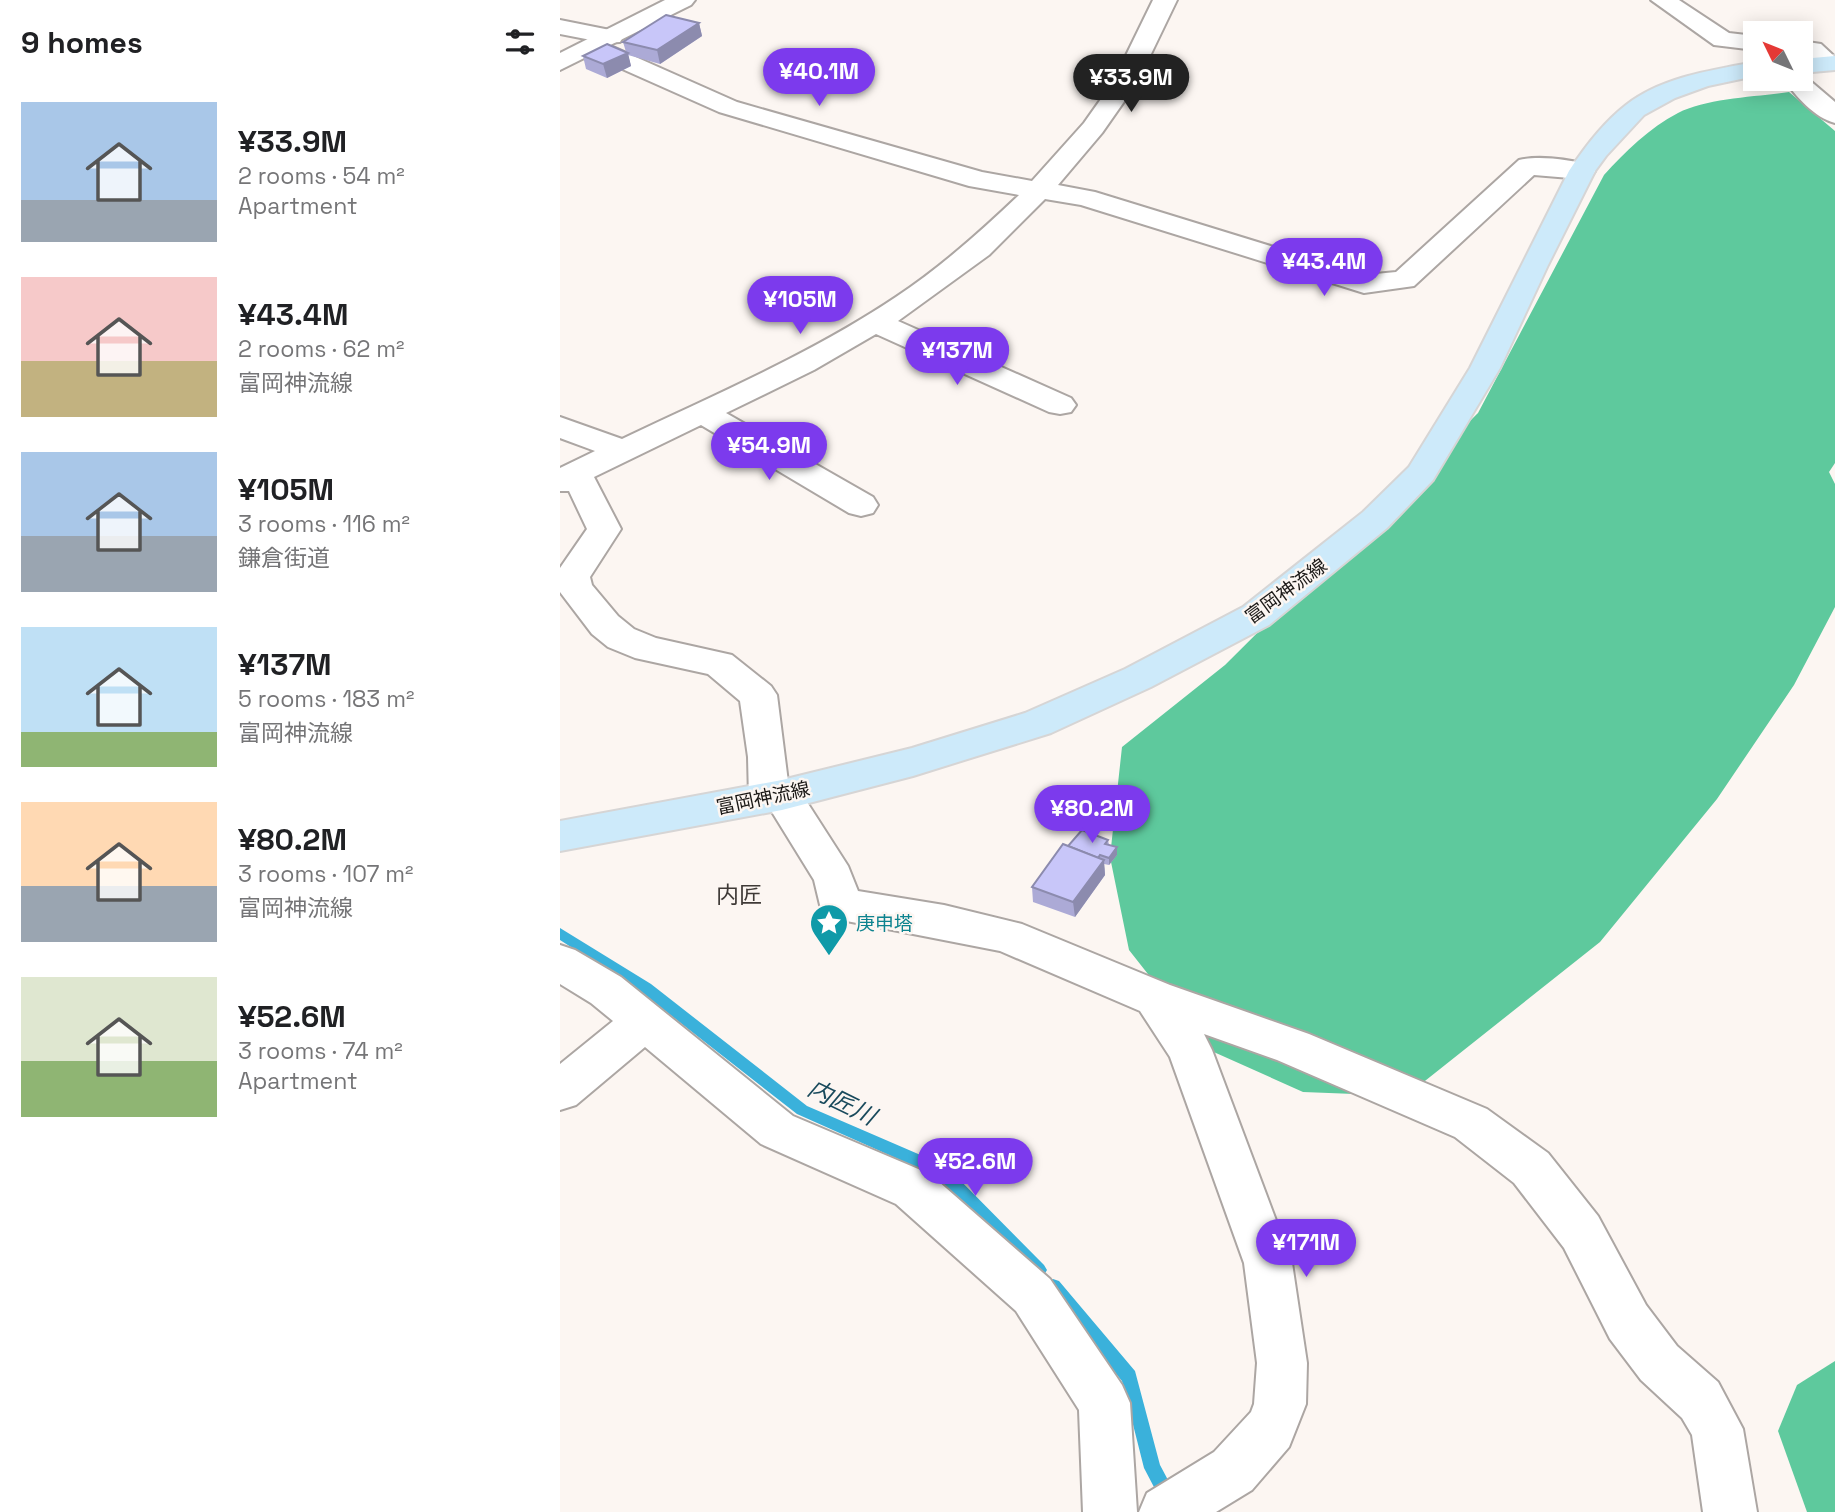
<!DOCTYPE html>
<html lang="en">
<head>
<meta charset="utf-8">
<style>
  body { margin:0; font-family:"Space Grotesk","Noto Sans JP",sans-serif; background:#f6f6f6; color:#202124; height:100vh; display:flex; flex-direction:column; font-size:26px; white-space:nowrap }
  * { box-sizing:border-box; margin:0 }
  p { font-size:23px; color:#757577 }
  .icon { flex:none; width:38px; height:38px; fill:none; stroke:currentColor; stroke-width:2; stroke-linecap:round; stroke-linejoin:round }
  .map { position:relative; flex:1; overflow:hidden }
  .details { display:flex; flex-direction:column; background:#fff; width:560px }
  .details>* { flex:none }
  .needle { width:46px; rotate:313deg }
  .controls { position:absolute; left:1183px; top:21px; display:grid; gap:14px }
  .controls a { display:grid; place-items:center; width:70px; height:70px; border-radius:0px; background:#fff; box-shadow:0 4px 18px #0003; font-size:35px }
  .price { position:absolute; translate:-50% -60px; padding:0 16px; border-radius:24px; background:#7c3aed; color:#fff; font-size:23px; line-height:46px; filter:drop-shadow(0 2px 4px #0008) }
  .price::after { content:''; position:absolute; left:50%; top:42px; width:21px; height:16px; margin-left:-10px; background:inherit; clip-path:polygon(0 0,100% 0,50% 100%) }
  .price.current { background:#222; color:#fff }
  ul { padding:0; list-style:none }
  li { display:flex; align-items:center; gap:21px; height:175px; padding:0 21px }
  li span { display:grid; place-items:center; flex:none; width:196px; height:140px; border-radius:0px; color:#555 }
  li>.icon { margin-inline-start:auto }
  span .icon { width:84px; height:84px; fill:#fffc; stroke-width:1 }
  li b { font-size:30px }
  h2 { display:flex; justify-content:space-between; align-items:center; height:84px; padding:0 21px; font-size:30px }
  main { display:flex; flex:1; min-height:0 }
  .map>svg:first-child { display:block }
  .forest { fill:#5ec99d }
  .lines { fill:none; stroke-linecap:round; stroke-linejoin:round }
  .stream { fill:#3ab1db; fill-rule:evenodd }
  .minor-casing { stroke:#aca6a3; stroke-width:4 }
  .tertiary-casing { stroke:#aca6a3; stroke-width:4 }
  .primary-casing { stroke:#d6d5d5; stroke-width:4 }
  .minor { fill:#fff; fill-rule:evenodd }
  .tertiary { fill:#fff; fill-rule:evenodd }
  .primary { fill:#cdeafa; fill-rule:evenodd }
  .wall { fill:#acaad6 }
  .shaded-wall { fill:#8c8bae }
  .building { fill:#c8c6f9; stroke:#8c8bae; stroke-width:2 }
  .labels { text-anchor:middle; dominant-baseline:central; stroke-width:5; stroke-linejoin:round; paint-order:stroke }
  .street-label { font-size:19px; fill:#1a1816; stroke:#fcf6f2 }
  .culture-label { font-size:19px; fill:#0d838f; stroke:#fcf6f2; text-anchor:start }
  .quarter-label { font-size:23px; fill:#3f3a37; stroke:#fcf6f2 }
  .near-water-label { font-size:24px; font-style:italic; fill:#194a5c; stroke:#fcf6f2 }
</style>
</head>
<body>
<main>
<section class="details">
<h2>9 homes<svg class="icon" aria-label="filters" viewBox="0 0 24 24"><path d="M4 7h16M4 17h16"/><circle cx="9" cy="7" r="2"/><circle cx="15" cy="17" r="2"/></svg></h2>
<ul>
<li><span style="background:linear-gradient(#a9c7e8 70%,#9aa5b1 0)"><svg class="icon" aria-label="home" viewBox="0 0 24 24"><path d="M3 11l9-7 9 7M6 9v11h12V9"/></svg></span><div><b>¥33.9M</b><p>2 rooms · 54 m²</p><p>Apartment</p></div></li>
<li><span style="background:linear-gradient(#f6c9c9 60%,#c2b280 0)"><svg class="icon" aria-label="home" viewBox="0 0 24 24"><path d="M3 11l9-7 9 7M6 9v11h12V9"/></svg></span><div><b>¥43.4M</b><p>2 rooms · 62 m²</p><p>富岡神流線</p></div></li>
<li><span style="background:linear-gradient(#a9c7e8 60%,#9aa5b1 0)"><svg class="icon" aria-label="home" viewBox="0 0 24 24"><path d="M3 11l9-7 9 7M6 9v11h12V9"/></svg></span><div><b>¥105M</b><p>3 rooms · 116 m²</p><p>鎌倉街道</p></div></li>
<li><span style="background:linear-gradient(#bfe0f5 75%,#8fb573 0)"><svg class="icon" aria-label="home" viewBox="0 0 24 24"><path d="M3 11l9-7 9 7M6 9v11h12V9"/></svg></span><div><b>¥137M</b><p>5 rooms · 183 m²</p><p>富岡神流線</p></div></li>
<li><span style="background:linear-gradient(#ffd9b3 60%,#9aa5b1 0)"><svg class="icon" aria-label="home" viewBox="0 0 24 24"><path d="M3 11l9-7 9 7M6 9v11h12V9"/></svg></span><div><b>¥80.2M</b><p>3 rooms · 107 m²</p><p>富岡神流線</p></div></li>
<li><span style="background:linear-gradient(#dfe7d0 60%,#8fb573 0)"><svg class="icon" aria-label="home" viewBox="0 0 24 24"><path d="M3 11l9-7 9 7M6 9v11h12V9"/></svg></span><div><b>¥52.6M</b><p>3 rooms · 74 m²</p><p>Apartment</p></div></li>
</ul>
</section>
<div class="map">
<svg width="1275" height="1512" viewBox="0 0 1275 1512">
  <rect width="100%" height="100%" fill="#fcf6f2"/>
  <g class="forest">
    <path d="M1229,92L1275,131V463L1269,472L1275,484V607L1234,685L1157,799L1040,942L846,1096L743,1092L647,1049L569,950L550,857L562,747L665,665L918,413L1044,175C1065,152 1089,128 1118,113C1147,98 1196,97 1229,92Z"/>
    <polygon points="1275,1361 1275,1512 1247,1512 1218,1431 1237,1385"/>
  </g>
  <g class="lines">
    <g class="stream">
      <polygon points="0,928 91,984 247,1106 386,1166 484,1265 487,1270 484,1275 479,1277 474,1275 376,1176 237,1114 81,992 0,940"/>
      <polygon points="493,1279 499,1281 575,1371 600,1465 625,1512 607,1512 584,1468 562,1381 487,1291 485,1286 487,1281"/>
    </g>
    <defs>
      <g id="minor">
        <path d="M593,0H617L577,83L542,133L498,185L535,192L805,275L836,272L959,160C980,155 1010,160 1031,165L1035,171L1031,177L1022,179L974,175L854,286L804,293L521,205L485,199L429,255L338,321L511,398L516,405L511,412L500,414L489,412L316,334L254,370L166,413L313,497L318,505L313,513L301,516L289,513L141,425L34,477L61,529L30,577L32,585L58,616L74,629L96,638L172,655L211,686L217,695L228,782L236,785L288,866L298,891L384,905L462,924L610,985L749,1034L927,1109L988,1153L1038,1216L1086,1305L1117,1346L1158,1382L1183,1429L1197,1512H1143L1132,1435L1122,1418L1081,1380L1050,1339L1004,1248L954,1183L895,1137L717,1060L644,1034L652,1050L732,1263L747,1363L746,1404L729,1447L692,1490L656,1512H579L587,1493L654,1452L691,1412L694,1404L697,1363L684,1263L610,1057L580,1011L440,951L266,917L260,905L254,880L212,812L195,808L189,798L188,757L180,701L148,674L75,658L48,647L32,634L0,592V568L27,529L9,491H0V468L35,451L0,438V417L62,439C154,395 251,354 336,297C381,267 420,232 459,195L409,186L159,112L24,52L21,47L24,42L31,40L0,34V20L60,32L63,37L60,42L44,43L177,102L422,172L472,181L524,123L553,82Z"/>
        <polygon points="1091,0 1119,0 1169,33 1195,36 1195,50 1154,45"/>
        <polygon points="1241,41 1261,44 1275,57 1275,68 1258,68 1245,56 1241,55"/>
        <polygon points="0,945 15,950 61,977 233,1116 370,1174 490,1279 562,1385 570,1403 577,1512 523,1512 519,1410 456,1311 336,1204 201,1144 85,1047 16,1105 0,1110 0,1064 53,1021 31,1003 0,984"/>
      </g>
      <g id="tertiary">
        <polygon points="105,0 135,0 131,5 0,70 0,53"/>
        <path d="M1241,73L1275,102V123C1255,118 1235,96 1224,79H1241Z"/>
      </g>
      <g id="primary">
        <polygon points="1275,56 1275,70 1241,73 1241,59"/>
        <path d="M1195,62V76L1148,86L1115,98L1084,115L1046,156L1035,171L988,265L940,368L873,480L827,528L709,625L591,687L491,733L353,776L222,810L0,851V821L222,780L352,748L465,713L565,669L683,607L803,512L849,467L910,368L1009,171C1024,148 1044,122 1066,105C1102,77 1152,70 1195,62Z"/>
      </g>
    </defs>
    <use href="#minor" class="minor-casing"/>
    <use href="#tertiary" class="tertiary-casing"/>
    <use href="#primary" class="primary-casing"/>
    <use href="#minor" class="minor"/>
    <use href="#tertiary" class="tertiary"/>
    <use href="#primary" class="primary"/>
  </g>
  <g class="wall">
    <polygon points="139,23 142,36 100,64 68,55 71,66 47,78 26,69 23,56 66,52 63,42"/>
    <polygon points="548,840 549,845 557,847 557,855 549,865 544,864 545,875 515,917 473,902 472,887 508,846"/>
  </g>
  <g class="shaded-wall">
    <polygon points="139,23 142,36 100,64 97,50"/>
    <polygon points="68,53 71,66 47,78 43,64"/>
    <polygon points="557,847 557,855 549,865 549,858"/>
    <polygon points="544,860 545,875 515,917 513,902"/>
  </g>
  <g class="building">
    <polygon points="106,15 139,23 97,50 63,42"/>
    <polygon points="47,44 68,53 43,64 23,56"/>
    <polygon points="522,830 548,840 545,844 557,847 549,858 540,855 538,858 508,846"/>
    <polygon points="503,844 544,860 513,902 472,887"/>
  </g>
  <defs>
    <symbol id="sight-pin" viewBox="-11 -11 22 30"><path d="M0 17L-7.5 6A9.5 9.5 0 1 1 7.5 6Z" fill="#0f9aa8" stroke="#fcf6f2"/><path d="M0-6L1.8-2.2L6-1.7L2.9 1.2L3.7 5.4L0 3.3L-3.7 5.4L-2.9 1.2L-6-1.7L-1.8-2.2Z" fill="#fff"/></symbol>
  </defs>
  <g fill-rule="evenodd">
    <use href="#sight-pin" x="247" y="901" width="44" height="60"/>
  </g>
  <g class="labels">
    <g class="street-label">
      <text transform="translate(726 591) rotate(-36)">富岡神流線</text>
      <text transform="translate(203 798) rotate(-12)">富岡神流線</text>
    </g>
    <g class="culture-label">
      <text x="296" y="923">庚申塔</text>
    </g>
    <g class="quarter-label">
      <text x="179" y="895">内匠</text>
    </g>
    <g class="near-water-label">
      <text transform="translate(282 1102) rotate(26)">内匠川</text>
    </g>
  </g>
</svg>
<div class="controls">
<a><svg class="needle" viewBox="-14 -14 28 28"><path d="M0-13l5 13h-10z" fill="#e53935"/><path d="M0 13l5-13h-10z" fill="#757577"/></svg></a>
</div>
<b class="price" style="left:259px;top:108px">¥40.1M</b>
<b class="price current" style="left:571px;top:114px">¥33.9M</b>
<b class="price" style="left:764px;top:298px">¥43.4M</b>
<b class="price" style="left:240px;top:336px">¥105M</b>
<b class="price" style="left:397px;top:387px">¥137M</b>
<b class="price" style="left:209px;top:482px">¥54.9M</b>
<b class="price" style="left:532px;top:845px">¥80.2M</b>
<b class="price" style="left:415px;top:1198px">¥52.6M</b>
<b class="price" style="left:746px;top:1279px">¥171M</b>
</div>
</main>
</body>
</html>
